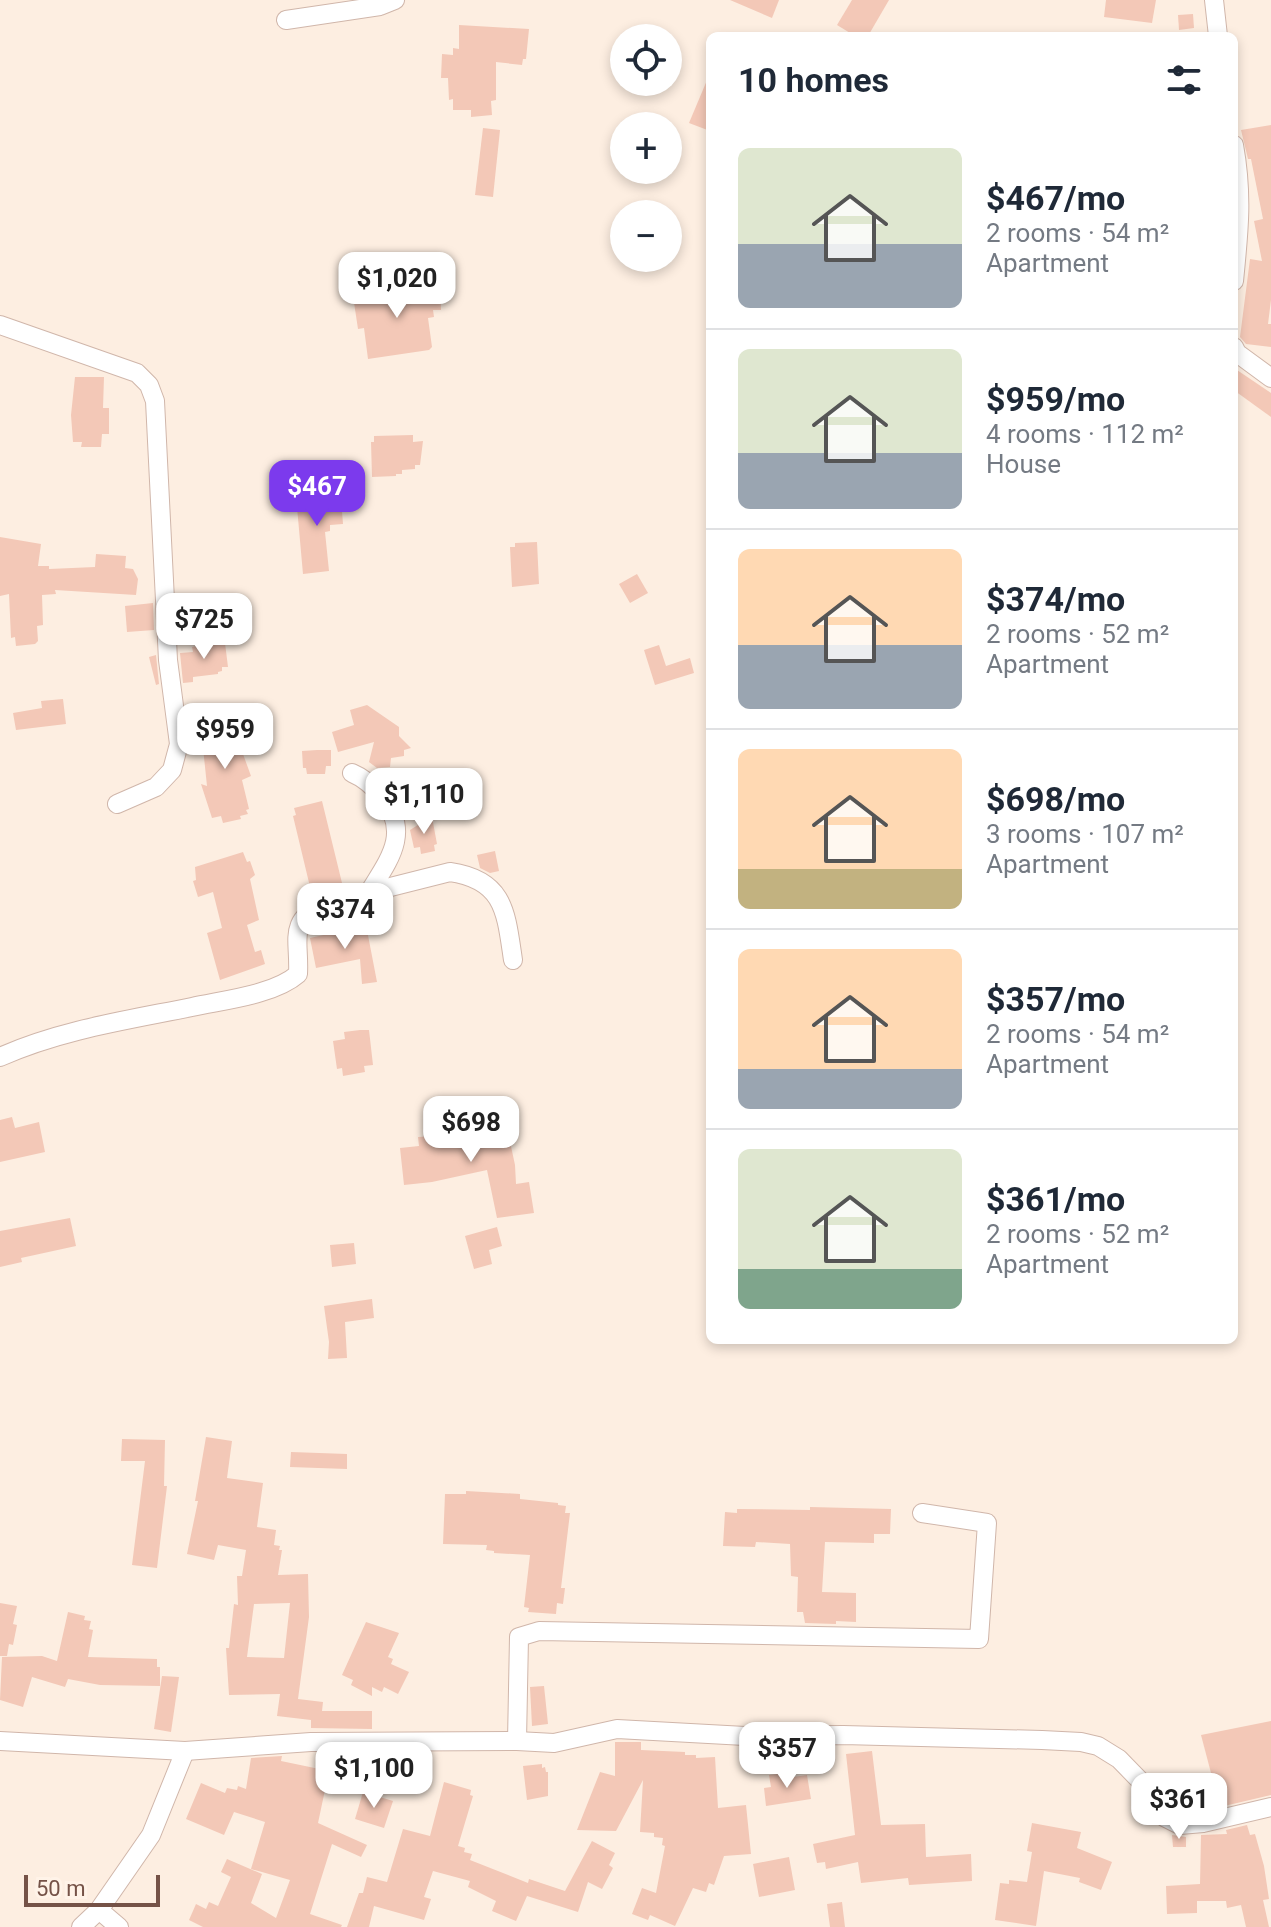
<!DOCTYPE html>
<html lang="en">
<head>
<meta charset="utf-8">
<style>
  body { margin:0; font-family:Roboto,sans-serif; background:#f6f6f7; color:#1f2937; height:100vh; display:flex; flex-direction:column; font-size:30px; white-space:nowrap }
  * { box-sizing:border-box; margin:0 }
  p { font-size:26px; color:#747a83 }
  .icon { flex:none; width:44px; height:44px; fill:none; stroke:currentColor; stroke-width:2; stroke-linecap:round; stroke-linejoin:round }
  .map { position:relative; flex:1; overflow:hidden }
  .details { position:absolute; left:706px; top:32px; width:532px; height:1312px; display:flex; flex-direction:column; background:#fff; border-radius:12px; box-shadow:0 4px 12px #0003 }
  .details>* { flex:none }
  .fabs { position:absolute; left:610px; top:24px; display:grid; gap:16px }
  .fabs a { display:grid; place-items:center; width:72px; height:72px; border-radius:50%; background:#fff; box-shadow:0 4px 12px #0003; font-size:40px }
  .scale { position:absolute; left:24px; bottom:20px; width:136px; box-sizing:border-box; padding-left:8px; border:4px solid #755247; border-top:0; font-size:22px; line-height:28px; white-space:nowrap; color:#755247; -webkit-text-stroke:6px #fff3e8; paint-order:stroke }
  .price { position:absolute; translate:-50% -68px; padding:0 18px; border-radius:16px; background:#fff; color:#222; font-size:26px; line-height:52px; filter:drop-shadow(0 2px 4px #0008) }
  .price::after { content:''; position:absolute; left:50%; top:48px; width:24px; height:18px; margin-left:-12px; background:inherit; clip-path:polygon(0 0,100% 0,50% 100%) }
  .price.on { background:#7c3aed; color:#fff }
  ul { padding:0; list-style:none }
  li { display:flex; align-items:center; gap:24px; height:200px; padding:0 32px }
  li+li { border-top:2px solid #e0e1e3 }
  li span { display:grid; place-items:center; flex:none; width:224px; height:160px; border-radius:12px; color:#555 }
  li>.icon { margin-inline-start:auto }
  span .icon { width:96px; height:96px; fill:#fffc; stroke-width:1 }
  li b { font-size:34px }
  h2 { display:flex; justify-content:space-between; align-items:center; height:96px; padding:0 32px; font-size:34px }
  .map>svg:first-child { display:block }
  .building { fill:#f3c8b7; fill-rule:evenodd }
  .lines { fill:none; stroke-linecap:round; stroke-linejoin:round }
  .minor-casing { stroke:#d0b6aa; stroke-width:20 }
  .minor { stroke:#fff; stroke-width:18 }
</style>
</head>
<body>
<div class="map">
<svg width="1271" height="1927" viewBox="0 0 1271 1927">
  <rect width="100%" height="100%" fill="#fdeee1"/>
  <g class="building">
    <polygon points="730,0 779,0 772,18"/>
    <polygon points="852,0 889,0 868,36 855,36 837,25"/>
    <polygon points="1106,0 1156,0 1152,23 1104,17"/>
    <polygon points="1193,14 1194,28 1179,30 1178,15"/>
    <polygon points="459,25 529,29 526,59 523,59 522,65 496,62 496,100 491,101 492,115 471,117 471,110 453,110 453,99 449,100 448,78 441,78 442,54 453,55 453,48 459,49"/>
    <polygon points="710,73 710,131 689,123"/>
    <polygon points="1271,125 1271,300 1268,324 1271,324 1271,347 1246,344 1240,337 1250,259 1262,261 1254,221 1263,219 1251,159 1248,159 1241,130"/>
    <polygon points="483,128 500,130 493,197 475,195"/>
    <polygon points="440,284 441,310 433,310 434,317 428,318 432,347 429,350 368,359 364,328 358,329 353,296"/>
    <polygon points="1234,368 1271,393 1271,417 1235,391"/>
    <polygon points="75,377 104,377 103,408 109,408 109,434 102,434 101,447 81,447 82,442 73,442 71,415"/>
    <polygon points="413,435 413,442 423,441 420,465 415,465 415,469 402,470 402,474 396,474 396,476 372,477 371,442 374,442 374,436"/>
    <polygon points="323,487 323,497 341,498 343,524 330,525 330,531 325,532 329,571 303,574 297,507 299,502 306,501 308,488"/>
    <polygon points="0,537 41,544 38,566 49,566 49,569 95,567 96,554 126,556 125,568 133,569 138,579 136,595 55,590 56,594 42,595 43,625 37,626 38,641 35,644 16,646 15,637 11,638 9,594 0,596"/>
    <polygon points="537,542 539,584 512,587 510,547 515,547 515,543"/>
    <polygon points="637,574 648,593 630,603 619,584"/>
    <polygon points="153,603 154,630 127,632 125,606"/>
    <polygon points="216,641 217,644 225,643 228,667 222,667 222,671 218,672 218,674 193,677 193,682 183,683 180,653 193,652 192,647"/>
    <polygon points="659,645 666,666 690,658 694,673 655,685 644,650"/>
    <polygon points="156,655 159,684 156,685 149,657"/>
    <polygon points="63,699 66,724 16,730 13,713 42,708 41,701"/>
    <polygon points="367,705 399,727 399,736 411,748 404,750 404,756 391,758 390,767 377,768 369,762 374,742 338,752 332,732 354,725 350,710"/>
    <polygon points="240,718 243,754 251,776 242,780 249,809 246,810 248,814 240,816 241,819 223,823 221,816 212,818 201,784 207,786 202,738 210,734 211,722"/>
    <polygon points="317,750 331,750 331,766 326,766 325,774 307,774 306,768 303,768 302,751"/>
    <polygon points="322,801 342,883 311,891 293,816 296,815 294,808"/>
    <polygon points="432,817 437,844 434,845 435,851 421,854 420,847 414,848 410,830 418,825 417,820"/>
    <polygon points="495,851 499,871 490,873 480,868 477,855"/>
    <polygon points="243,852 247,862 250,861 255,875 250,879 259,920 247,925 255,952 261,950 265,964 220,980 207,933 222,928 213,892 198,897 193,881 196,880 195,867"/>
    <polygon points="364,926 364,931 367,930 377,982 362,984 360,959 316,968 310,938"/>
    <polygon points="360,1030 369,1030 373,1065 364,1066 365,1072 343,1076 342,1068 337,1069 333,1041 345,1039 344,1032"/>
    <polygon points="12,1117 15,1128 39,1122 45,1152 0,1162 0,1120"/>
    <polygon points="506,1123 515,1165 516,1184 529,1182 534,1213 497,1218 487,1170 432,1182 404,1185 400,1148 419,1146 418,1137 452,1135 451,1128 469,1125 470,1131"/>
    <polygon points="70,1218 76,1246 21,1258 22,1262 0,1267 0,1231"/>
    <polygon points="497,1227 502,1246 489,1250 492,1264 474,1269 465,1236"/>
    <polygon points="354,1243 356,1264 332,1267 330,1245"/>
    <polygon points="372,1299 374,1318 345,1322 347,1358 328,1359 329,1342 324,1306"/>
    <path d="M206,1437L232,1441L227,1478L263,1483L257,1527L276,1530L274,1545L280,1546L279,1550H282L278,1575L308,1574L309,1617L298,1699L323,1702L322,1711H372V1729L311,1728V1720L277,1716L280,1694L229,1695L226,1648H229L234,1604L238,1605L237,1576H242L246,1550L218,1545L214,1560L187,1554L198,1501H195ZM290,1603L284,1658L247,1657L254,1604Z"/>
    <polygon points="122,1439 165,1440 164,1486 167,1486 157,1568 132,1565 145,1461 121,1461"/>
    <polygon points="291,1452 347,1454 347,1469 290,1467"/>
    <polygon points="466,1491 520,1494 520,1499 558,1503 558,1505 566,1506 565,1513 570,1513 561,1588 565,1588 563,1604 557,1603 556,1614 528,1612 529,1608 524,1607 530,1555 494,1553 494,1551 486,1550 487,1545 443,1544 445,1494 466,1494"/>
    <polygon points="810,1507 891,1509 890,1534 874,1534 874,1543 825,1542 822,1592 856,1593 856,1622 836,1621 836,1624 805,1623 803,1612 797,1612 798,1577 791,1576 790,1544 756,1542 755,1547 723,1546 725,1512 737,1513 737,1509 810,1510"/>
    <polygon points="0,1603 17,1606 13,1624 17,1625 13,1645 9,1644 7,1656 0,1656"/>
    <polygon points="68,1612 85,1616 84,1620 91,1621 89,1629 93,1630 88,1657 157,1659 157,1667 160,1667 160,1686 100,1685 68,1679 65,1687 32,1677 23,1707 0,1700 2,1657 42,1656 57,1661"/>
    <polygon points="366,1622 399,1633 388,1657 393,1659 391,1664 409,1672 398,1694 384,1687 382,1692 372,1687 372,1696 351,1685 353,1680 342,1675"/>
    <polygon points="162,1676 179,1677 171,1732 154,1729"/>
    <polygon points="544,1686 548,1724 532,1726 530,1687"/>
    <polygon points="1271,1721 1271,1795 1220,1807 1201,1735"/>
    <polygon points="615,1742 641,1742 641,1750 685,1752 685,1755 696,1755 696,1758 715,1757 718,1808 746,1805 751,1854 724,1856 714,1885 709,1883 706,1892 693,1888 675,1926 650,1915 648,1920 632,1914 642,1888 656,1893 665,1846 662,1845 663,1838 654,1837 654,1833 640,1832 643,1780 616,1831 577,1830 600,1772 615,1776"/>
    <polygon points="872,1751 881,1825 925,1824 926,1857 971,1854 972,1881 909,1885 908,1878 861,1883 858,1862 826,1869 825,1862 817,1863 813,1844 855,1835 846,1754"/>
    <polygon points="282,1756 281,1761 329,1771 318,1823 367,1845 361,1857 332,1844 310,1914 342,1925 341,1927 203,1927 189,1920 196,1904 206,1909 209,1902 218,1906 231,1877 221,1872 227,1859 262,1874 251,1903 276,1918 290,1880 251,1869 265,1822 234,1812 224,1835 186,1819 201,1783 225,1793 227,1788 237,1790 238,1786 246,1789 251,1758"/>
    <polygon points="337,1758 366,1761 364,1785 335,1782"/>
    <polygon points="542,1764 542,1768 545,1767 546,1772 548,1772 548,1796 527,1800 523,1766"/>
    <polygon points="785,1773 786,1778 807,1775 811,1799 766,1806 764,1788 771,1787 769,1775"/>
    <polygon points="444,1782 471,1790 470,1795 473,1796 458,1846 465,1848 464,1852 472,1854 470,1860 528,1883 529,1879 565,1891 592,1841 615,1853 609,1865 613,1868 602,1889 588,1882 578,1912 527,1896 516,1921 492,1911 496,1901 468,1887 470,1881 433,1871 424,1897 431,1899 424,1920 374,1906 369,1927 347,1927 359,1893 363,1893 367,1877 387,1882 403,1829 430,1836"/>
    <polygon points="363,1792 393,1801 384,1828 355,1819"/>
    <polygon points="1032,1823 1081,1832 1077,1848 1112,1862 1101,1890 1079,1882 1080,1878 1044,1871 1036,1926 995,1920 1000,1883 1009,1884 1009,1880 1027,1882 1032,1852 1027,1851"/>
    <polygon points="1247,1825 1250,1835 1255,1834 1264,1866 1269,1899 1263,1900 1269,1927 1246,1927 1241,1905 1227,1908 1226,1901 1197,1901 1197,1913 1167,1914 1166,1886 1200,1884 1201,1835 1227,1834 1226,1830"/>
    <polygon points="1172,1835 1186,1837 1186,1847 1173,1847"/>
    <polygon points="789,1857 795,1890 759,1897 753,1864"/>
    <polygon points="842,1902 845,1927 830,1927 827,1904"/>
  </g>
  <g class="lines">
    <defs>
      <g id="minor">
        <polyline points="1214,0 1218,36"/>
        <polyline points="286,20 380,6 395,0"/>
        <path d="M1234,145C1243,195 1239,231 1234,281"/>
        <polyline points="0,325 137,373 149,385 155,401 168,660 179,744 172,770 156,787 117,804"/>
        <polyline points="1234,347 1237,353 1271,378"/>
        <path d="M352,773C364,778 374,787 382,797C412,833 388,861 368,894"/>
        <path d="M0,1057C60,1030 128,1020 192,1007C223,1000 274,995 298,974C300,940 287,922 323,904L450,872C505,880 506,913 513,960"/>
        <polyline points="0,1741 185,1751 311,1742 517,1741 554,1743 617,1729 745,1736 843,1735 1042,1740 1081,1742 1098,1746 1119,1759 1154,1795 1164,1817 1180,1825 1203,1823 1271,1807"/>
        <polyline points="517,1741 519,1637 539,1631 979,1639 987,1523 922,1513"/>
        <polyline points="99,1910 119,1927"/>
        <polyline points="81,1927 99,1910 151,1835 185,1751"/>
      </g>
    </defs>
    <use href="#minor" class="minor-casing"/>
    <use href="#minor" class="minor"/>
  </g>
</svg>
<div class="fabs">
<a><svg class="icon" aria-label="locate" viewBox="0 0 24 24"><circle cx="12" cy="12" r="6"/><path d="M12 2v4M12 18v4M2 12h4M18 12h4"/></svg></a>
<a>+</a>
<a>−</a>
</div>
<div class="scale">50 m</div>
<b class="price" style="left:397px;top:320px">$1,020</b>
<b class="price on" style="left:317px;top:528px">$467</b>
<b class="price" style="left:204px;top:661px">$725</b>
<b class="price" style="left:225px;top:771px">$959</b>
<b class="price" style="left:424px;top:836px">$1,110</b>
<b class="price" style="left:345px;top:951px">$374</b>
<b class="price" style="left:471px;top:1164px">$698</b>
<b class="price" style="left:787px;top:1790px">$357</b>
<b class="price" style="left:374px;top:1810px">$1,100</b>
<b class="price" style="left:1179px;top:1841px">$361</b>
<section class="details">
<h2>10 homes<svg class="icon" aria-label="filters" viewBox="0 0 24 24"><path d="M4 7h16M4 17h16"/><circle cx="9" cy="7" r="2"/><circle cx="15" cy="17" r="2"/></svg></h2>
<ul>
<li><span style="background:linear-gradient(#dfe7d0 60%,#9aa5b1 0)"><svg class="icon" aria-label="home" viewBox="0 0 24 24"><path d="M3 11l9-7 9 7M6 9v11h12V9"/></svg></span><div><b>$467/mo</b><p>2 rooms · 54 m²</p><p>Apartment</p></div></li>
<li><span style="background:linear-gradient(#dfe7d0 65%,#9aa5b1 0)"><svg class="icon" aria-label="home" viewBox="0 0 24 24"><path d="M3 11l9-7 9 7M6 9v11h12V9"/></svg></span><div><b>$959/mo</b><p>4 rooms · 112 m²</p><p>House</p></div></li>
<li><span style="background:linear-gradient(#ffd9b3 60%,#9aa5b1 0)"><svg class="icon" aria-label="home" viewBox="0 0 24 24"><path d="M3 11l9-7 9 7M6 9v11h12V9"/></svg></span><div><b>$374/mo</b><p>2 rooms · 52 m²</p><p>Apartment</p></div></li>
<li><span style="background:linear-gradient(#ffd9b3 75%,#c2b280 0)"><svg class="icon" aria-label="home" viewBox="0 0 24 24"><path d="M3 11l9-7 9 7M6 9v11h12V9"/></svg></span><div><b>$698/mo</b><p>3 rooms · 107 m²</p><p>Apartment</p></div></li>
<li><span style="background:linear-gradient(#ffd9b3 75%,#9aa5b1 0)"><svg class="icon" aria-label="home" viewBox="0 0 24 24"><path d="M3 11l9-7 9 7M6 9v11h12V9"/></svg></span><div><b>$357/mo</b><p>2 rooms · 54 m²</p><p>Apartment</p></div></li>
<li><span style="background:linear-gradient(#dfe7d0 75%,#7fa58c 0)"><svg class="icon" aria-label="home" viewBox="0 0 24 24"><path d="M3 11l9-7 9 7M6 9v11h12V9"/></svg></span><div><b>$361/mo</b><p>2 rooms · 52 m²</p><p>Apartment</p></div></li>
</ul>
</section>
</div>
</body>
</html>
